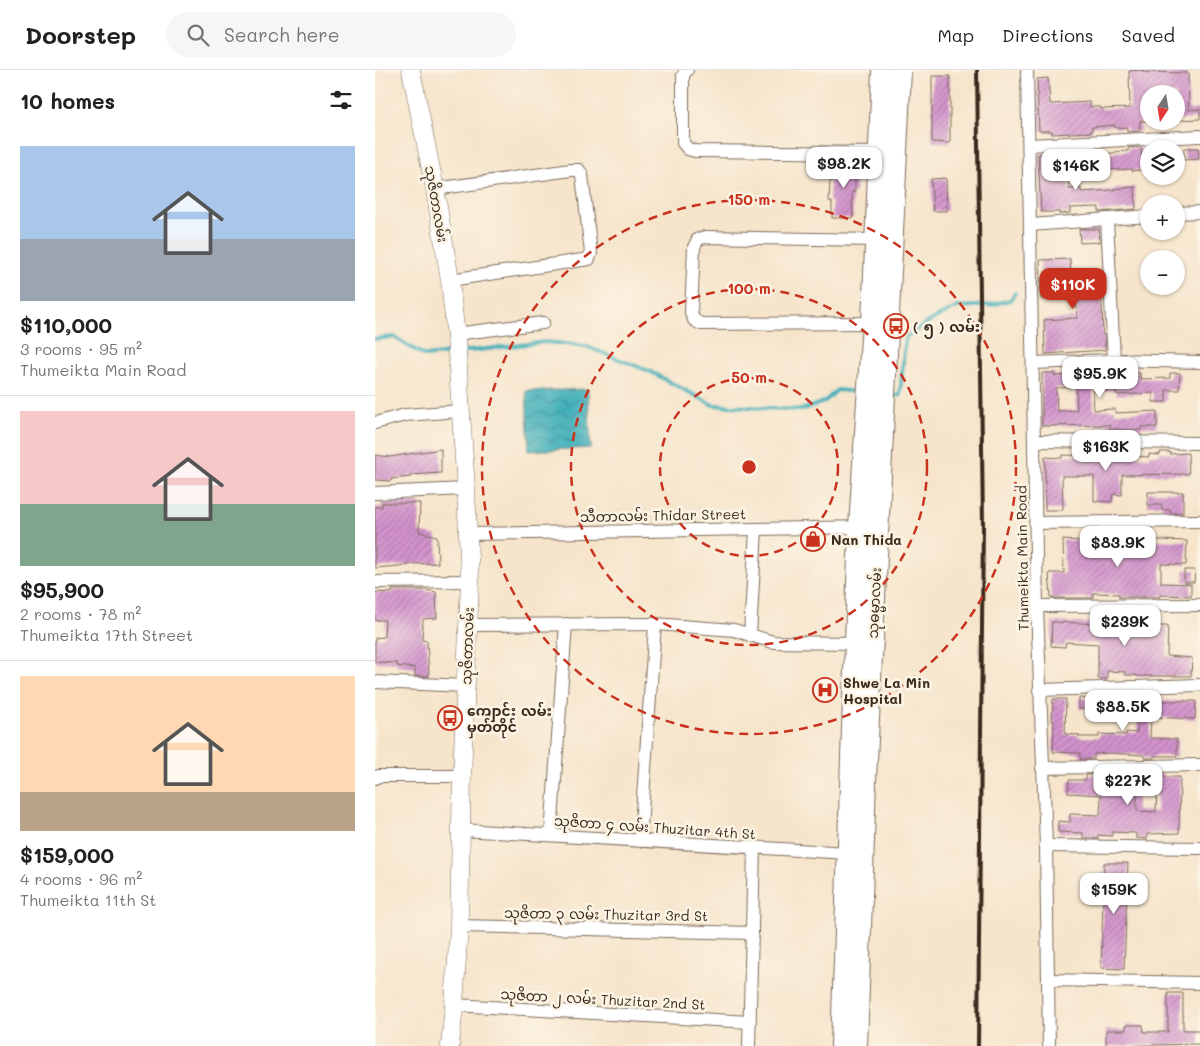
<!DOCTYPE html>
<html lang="en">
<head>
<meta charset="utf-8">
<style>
  body { margin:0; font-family:Mali,"Noto Sans Myanmar",sans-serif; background:#f6f6f6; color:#202124; height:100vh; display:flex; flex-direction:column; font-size:19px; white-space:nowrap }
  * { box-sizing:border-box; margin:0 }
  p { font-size:16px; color:#757577 }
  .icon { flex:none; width:28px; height:28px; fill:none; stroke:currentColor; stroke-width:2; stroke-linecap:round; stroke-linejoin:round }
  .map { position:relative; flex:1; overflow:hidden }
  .side { display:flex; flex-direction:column; background:#fff; width:375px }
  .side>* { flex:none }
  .needle { width:32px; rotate:192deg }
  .tools { position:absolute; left:765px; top:15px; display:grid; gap:10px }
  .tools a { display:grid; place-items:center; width:45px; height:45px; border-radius:50%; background:#fff; box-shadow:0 1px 4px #0004; font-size:25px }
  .price { position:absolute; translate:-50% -42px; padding:0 11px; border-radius:10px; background:#fff; color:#222; font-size:16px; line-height:32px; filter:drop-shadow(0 1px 2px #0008) }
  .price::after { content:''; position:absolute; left:50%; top:30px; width:15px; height:11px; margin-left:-8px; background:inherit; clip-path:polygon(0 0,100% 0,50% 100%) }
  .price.selected { background:#c8321e; color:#fff }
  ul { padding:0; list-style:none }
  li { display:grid; align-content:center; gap:10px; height:265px; padding:0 20px }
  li+li { border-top:1px solid #e0e0e0 }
  li span { display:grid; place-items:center; height:155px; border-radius:0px; color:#555 }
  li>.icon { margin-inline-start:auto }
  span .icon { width:90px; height:90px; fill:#fffc; stroke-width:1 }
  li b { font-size:21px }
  h2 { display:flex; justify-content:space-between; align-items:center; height:60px; padding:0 20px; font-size:21px }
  header { display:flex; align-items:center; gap:30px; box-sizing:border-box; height:70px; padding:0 25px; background:#fff; border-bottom:1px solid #e0e0e0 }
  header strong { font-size:24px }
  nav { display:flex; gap:28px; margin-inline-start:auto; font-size:18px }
  .search { width:350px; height:45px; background:#f6f6f6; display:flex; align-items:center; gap:12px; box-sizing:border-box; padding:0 18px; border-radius:28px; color:#757577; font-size:19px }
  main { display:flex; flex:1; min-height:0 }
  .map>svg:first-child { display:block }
  .water { fill:url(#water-waves); stroke:#3d6c6c }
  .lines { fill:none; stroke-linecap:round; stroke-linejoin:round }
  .stream { stroke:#3fafb9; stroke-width:4 }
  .building { fill:url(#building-hatch); fill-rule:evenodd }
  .street-casing { stroke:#7c6b5b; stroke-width:14 }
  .secondary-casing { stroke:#7c6b5b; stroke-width:19 }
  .primary-casing { stroke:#7c6b5b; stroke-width:22 }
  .street { stroke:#fff; stroke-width:12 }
  .secondary { stroke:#fff; stroke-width:18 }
  .primary { stroke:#fff; stroke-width:20 }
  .rail { stroke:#3b2a1e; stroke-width:4 }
  .ring { fill:none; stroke:#c8321e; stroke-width:2.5; stroke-dasharray:9 6 }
  .labels { text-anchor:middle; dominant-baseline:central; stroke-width:5; stroke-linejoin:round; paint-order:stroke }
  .street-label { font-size:14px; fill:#3b2a1e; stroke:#fcf5e5 }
  .poi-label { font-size:14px; font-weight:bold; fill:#3b2a1e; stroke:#fcf5e5; text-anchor:start }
  .centre { fill:#c8321e; stroke:#fcf5e5; stroke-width:2.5 }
  .ring-label { font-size:15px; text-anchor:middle; font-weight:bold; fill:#c8321e; stroke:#fcf5e5; stroke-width:5; stroke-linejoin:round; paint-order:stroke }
</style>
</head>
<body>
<header>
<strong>Doorstep</strong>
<div class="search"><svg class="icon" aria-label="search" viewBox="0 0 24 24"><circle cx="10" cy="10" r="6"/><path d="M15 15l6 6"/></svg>Search here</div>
<nav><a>Map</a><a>Directions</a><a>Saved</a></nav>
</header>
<main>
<section class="side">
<h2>10 homes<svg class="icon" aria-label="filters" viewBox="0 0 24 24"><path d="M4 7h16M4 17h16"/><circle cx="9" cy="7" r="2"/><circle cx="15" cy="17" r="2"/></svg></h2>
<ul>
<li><span style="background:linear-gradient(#a9c7e8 60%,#9aa5b1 0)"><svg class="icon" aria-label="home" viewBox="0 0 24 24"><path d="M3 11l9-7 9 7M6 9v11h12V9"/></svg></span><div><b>$110,000</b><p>3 rooms · 95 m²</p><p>Thumeikta Main Road</p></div></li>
<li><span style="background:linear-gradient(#f6c9c9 60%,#7fa58c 0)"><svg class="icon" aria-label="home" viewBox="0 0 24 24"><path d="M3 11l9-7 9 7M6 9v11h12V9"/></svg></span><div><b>$95,900</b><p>2 rooms · 78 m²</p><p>Thumeikta 17th Street</p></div></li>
<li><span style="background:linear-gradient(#ffd9b3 75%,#b9a48a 0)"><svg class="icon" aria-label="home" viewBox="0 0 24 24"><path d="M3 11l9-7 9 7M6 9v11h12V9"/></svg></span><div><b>$159,000</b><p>4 rooms · 96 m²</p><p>Thumeikta 11th St</p></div></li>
</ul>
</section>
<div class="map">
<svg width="825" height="976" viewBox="0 0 825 976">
  <defs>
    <pattern id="water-waves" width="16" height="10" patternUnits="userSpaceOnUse" patternTransform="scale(1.25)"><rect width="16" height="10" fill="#3fafb9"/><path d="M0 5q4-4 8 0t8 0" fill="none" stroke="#368f96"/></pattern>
    <pattern id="building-hatch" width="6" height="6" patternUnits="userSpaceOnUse" patternTransform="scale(1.25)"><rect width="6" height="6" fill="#d393cd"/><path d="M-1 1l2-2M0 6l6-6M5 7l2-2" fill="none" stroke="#ac78a6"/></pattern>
  </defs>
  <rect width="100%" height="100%" fill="#fcf5e5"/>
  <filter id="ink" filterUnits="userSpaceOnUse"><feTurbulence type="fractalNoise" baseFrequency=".02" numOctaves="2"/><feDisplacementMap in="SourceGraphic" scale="10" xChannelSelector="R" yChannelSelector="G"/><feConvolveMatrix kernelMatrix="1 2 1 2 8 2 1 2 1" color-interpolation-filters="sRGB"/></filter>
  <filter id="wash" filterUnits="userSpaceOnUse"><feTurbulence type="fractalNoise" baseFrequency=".0096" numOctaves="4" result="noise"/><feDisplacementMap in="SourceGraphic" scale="20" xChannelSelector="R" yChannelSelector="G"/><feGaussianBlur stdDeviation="1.12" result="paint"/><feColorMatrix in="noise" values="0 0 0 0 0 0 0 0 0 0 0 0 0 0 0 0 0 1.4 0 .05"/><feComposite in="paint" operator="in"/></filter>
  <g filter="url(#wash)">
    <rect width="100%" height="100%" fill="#f6e4cb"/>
    <polygon class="water" points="213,319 216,378 154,381 151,321"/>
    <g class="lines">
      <g class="stream">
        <polyline points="0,269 19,267 50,286 76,283"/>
        <polyline points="86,282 170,272 210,276 274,301 338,335 426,340 449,332 462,320 486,322"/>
        <polyline points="515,325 525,326 529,280 531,267 560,248 583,237 615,235 635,230 640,223"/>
      </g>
    </g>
    <g id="blocks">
      <g class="building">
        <polygon points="768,0 768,2 813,3 814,40 825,39 825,49 801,50 801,24 774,24 774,51 765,51 765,61 752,62 752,57 740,58 740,55 717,57 717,62 677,64 677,61 664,61 662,9 673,8 675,34 715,32 715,37 726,37 726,39 755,38 754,1"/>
        <polygon points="557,6 575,6 575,73 557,72"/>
        <polygon points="766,77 767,100 757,101 757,99 733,100 733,102 723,103 723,100 714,100 713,84 740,83 740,82 753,81 753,78"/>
        <polygon points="809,78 823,78 824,89 809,90"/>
        <polygon points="678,83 678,88 693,88 694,119 706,118 706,122 739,120 738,119 760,117 761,139 724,142 724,137 695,138 695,143 684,144 684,142 666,142 663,84"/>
        <polygon points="460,91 485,91 485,105 480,105 480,122 477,122 478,148 457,148 457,132 454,131 455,111 458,111 458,107 460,107"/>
        <polygon points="571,108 572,141 558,141 556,109"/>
        <polygon points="704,159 724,159 725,172 705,173"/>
        <polygon points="695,189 696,207 726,206 728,265 730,265 730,280 670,284 669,250 702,248 701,228 666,229 665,190"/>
        <path d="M736,301V304L765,303V309L795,308V303H805L804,320H791V332H778V323L742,325L741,320L718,321L719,340L740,339V343L782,341V357H766V360H746L745,359H735V355L667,356V303H680V306ZM701,317L702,340L682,341L681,318Z"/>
        <polygon points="66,379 66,403 35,405 36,407 16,409 16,411 0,410 0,385 15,387"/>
        <polygon points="715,380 743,380 743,385 774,387 774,384 785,385 785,382 795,382 795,384 813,383 814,404 747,405 747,425 738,424 737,432 719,431 719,406 687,406 688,440 670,440 670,387 687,388 687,385 715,386"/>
        <polygon points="773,422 808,422 808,443 795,443 795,440 787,440 787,435 773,435"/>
        <polygon points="7,433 45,433 44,462 62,466 63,493 34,494 34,495 0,498 0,437 7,437"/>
        <polygon points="720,466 730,466 730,468 812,471 811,495 786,494 786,513 816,514 816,526 785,525 785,527 744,527 744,524 718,523 718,528 676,528 674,503 689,503 688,470 720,472"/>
        <polygon points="809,500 820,500 819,512 809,512"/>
        <polygon points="17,520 52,520 61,522 62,548 48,549 47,570 52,571 54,606 40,606 40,598 22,596 22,593 0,592 0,568 9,567 10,550 0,550 0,522 17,523"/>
        <polygon points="733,550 779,552 779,556 793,556 792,586 817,588 816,606 761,606 761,605 750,605 750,602 732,601 732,609 723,609 723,574 691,572 690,577 676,576 677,552 733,554"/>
        <polygon points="704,628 718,629 717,639 704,639"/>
        <polygon points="678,629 691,629 690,664 704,665 704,667 724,667 724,664 751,665 751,662 762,663 763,631 778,632 778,629 788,630 788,631 821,631 820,649 776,647 775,668 802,669 802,686 779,686 779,688 769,688 769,685 734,683 719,684 719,689 705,689 705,683 678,682 679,651 677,651"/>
        <path d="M788,704V707H805L804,763L772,764V769L761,768V763L737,762V766L723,765V769L708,768V763L683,762V751L695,752V744L725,745L726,725L693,723L694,710H711V705ZM762,721L782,722L781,742L762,741Z"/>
        <polygon points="729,793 753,793 749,899 726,898"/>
        <polygon points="793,923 808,923 808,960 825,960 825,974 731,976 731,960 751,960 751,955 768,955 769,962 793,962"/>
      </g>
    </g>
  </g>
  <g filter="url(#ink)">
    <use href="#blocks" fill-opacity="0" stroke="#7c6b5b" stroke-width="1"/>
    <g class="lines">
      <defs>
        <g id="street">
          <polyline points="312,0 308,5 308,73 313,79 320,81 504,83"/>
          <polyline points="652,0 662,536 671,776 674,976"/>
          <polyline points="654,75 825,66"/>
          <polyline points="60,119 196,100 204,100 207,105 216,183 214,189 75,210"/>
          <polyline points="801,143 825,142"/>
          <polyline points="732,149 739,290"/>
          <polyline points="656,155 774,146"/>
          <polyline points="497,253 326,254 319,250 316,243 319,177 323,169 330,167 500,170"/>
          <polyline points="80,264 168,253"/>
          <polyline points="658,293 739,290 825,292"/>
          <polyline points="0,353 30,345 85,341"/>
          <polyline points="660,371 825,373"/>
          <polyline points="0,423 91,419"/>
          <polyline points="662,453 825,451"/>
          <polyline points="93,464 491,457"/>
          <polyline points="0,512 95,511"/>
          <polyline points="662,536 825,535"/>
          <polyline points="93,555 280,554 359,560 398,572 480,573"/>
          <polyline points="375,565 381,459"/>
          <polyline points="0,612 91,616"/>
          <polyline points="664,620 825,615"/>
          <polyline points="667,698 825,695"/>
          <polyline points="0,708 3,706 87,706"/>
          <polyline points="86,760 473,783"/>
          <polyline points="176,765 191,554"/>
          <polyline points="265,771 280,554"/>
          <polyline points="671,776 825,778"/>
          <polyline points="84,856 377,863"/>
          <polyline points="674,910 825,913"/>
          <polyline points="79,935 375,952"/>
          <polyline points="374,976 379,779"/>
        </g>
        <polyline id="secondary" points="36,0 60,119 75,210 81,268 91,419 95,511 87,706 84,856 79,935 75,976"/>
        <g id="primary">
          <polyline points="466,976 484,457 497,253 507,0"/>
          <polyline points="482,976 491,710 526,0"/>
        </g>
      </defs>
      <use href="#street" class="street-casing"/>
      <use href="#secondary" class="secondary-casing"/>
      <use href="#primary" class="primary-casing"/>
      <use href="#street" class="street"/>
      <use href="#secondary" class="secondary"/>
      <use href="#primary" class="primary"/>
      <polyline class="rail" points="602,0 608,454 603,976"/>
    </g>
  </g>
  <g class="ring">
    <circle cx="374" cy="397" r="89"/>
    <circle cx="374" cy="397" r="178"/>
    <circle cx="374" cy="397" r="267"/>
  </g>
  <defs>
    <symbol id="bus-ring" viewBox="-11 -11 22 22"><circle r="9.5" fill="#fcf5e5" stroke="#c8321e" stroke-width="1.5"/><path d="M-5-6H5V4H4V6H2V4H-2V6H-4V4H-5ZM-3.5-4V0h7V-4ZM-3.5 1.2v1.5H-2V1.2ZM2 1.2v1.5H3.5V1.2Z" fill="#c8321e"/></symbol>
    <symbol id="shop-ring" viewBox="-11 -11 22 22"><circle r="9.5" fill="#fcf5e5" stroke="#c8321e" stroke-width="1.5"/><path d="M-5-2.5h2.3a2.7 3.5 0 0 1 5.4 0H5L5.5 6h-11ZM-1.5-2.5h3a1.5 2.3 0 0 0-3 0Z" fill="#c8321e"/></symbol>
    <symbol id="hospital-ring" viewBox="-11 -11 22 22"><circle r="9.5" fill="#fcf5e5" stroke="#c8321e" stroke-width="1.5"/><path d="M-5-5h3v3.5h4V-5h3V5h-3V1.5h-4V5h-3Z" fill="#c8321e"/></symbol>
  </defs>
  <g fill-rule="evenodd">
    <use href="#bus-ring" x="507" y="242" width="28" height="28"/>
    <use href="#shop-ring" x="424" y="455" width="28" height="28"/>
    <use href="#hospital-ring" x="436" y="606" width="28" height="28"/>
    <use href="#bus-ring" x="61" y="634" width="28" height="28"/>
  </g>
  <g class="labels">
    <g class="street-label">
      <text transform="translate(62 134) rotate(80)">သုဇိတာလမ်း</text>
      <text transform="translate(288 445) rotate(-1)">သီတာလမ်း Thidar Street</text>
      <text transform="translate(647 488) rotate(-91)">Thumeikta Main Road</text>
      <text transform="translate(499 533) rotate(-87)">သုဓမ္မာလမ်း</text>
      <text transform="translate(92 576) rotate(-88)">သုဇိတာလမ်း</text>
      <text transform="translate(280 757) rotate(4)">သုဇိတာ ၄ လမ်း Thuzitar 4th St</text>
      <text transform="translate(231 844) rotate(1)">သုဇိတာ ၃ လမ်း Thuzitar 3rd St</text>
      <text transform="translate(228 929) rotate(3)">သုဇိတာ ၂ လမ်း Thuzitar 2nd St</text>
    </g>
    <g class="poi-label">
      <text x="538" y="256">( ၅ ) လမ်း</text>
      <text x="456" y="469">Nan Thida</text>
      <text x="468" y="612">Shwe La Min<tspan x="468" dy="16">Hospital</tspan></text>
      <text x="92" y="640">ကျောင်း လမ်း<tspan x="92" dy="16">မှတ်တိုင်</tspan></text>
    </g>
  </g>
  <circle cx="374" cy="397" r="8" class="centre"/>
  <g class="ring-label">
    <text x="374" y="135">150 m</text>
    <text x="374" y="224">100 m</text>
    <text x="374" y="313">50 m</text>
  </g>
</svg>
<div class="tools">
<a><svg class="needle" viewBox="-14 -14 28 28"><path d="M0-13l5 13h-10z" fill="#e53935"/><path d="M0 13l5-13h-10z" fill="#757577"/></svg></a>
<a><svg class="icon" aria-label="layers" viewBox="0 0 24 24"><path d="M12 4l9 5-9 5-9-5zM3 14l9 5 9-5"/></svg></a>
<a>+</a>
<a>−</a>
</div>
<b class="price" style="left:469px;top:119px">$98.2K</b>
<b class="price" style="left:701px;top:121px">$146K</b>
<b class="price selected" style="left:698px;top:240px">$110K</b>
<b class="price" style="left:725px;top:329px">$95.9K</b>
<b class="price" style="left:731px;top:402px">$163K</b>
<b class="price" style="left:743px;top:498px">$83.9K</b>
<b class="price" style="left:750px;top:577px">$239K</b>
<b class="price" style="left:748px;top:662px">$88.5K</b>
<b class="price" style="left:753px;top:736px">$227K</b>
<b class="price" style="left:739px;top:845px">$159K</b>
</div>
</main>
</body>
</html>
